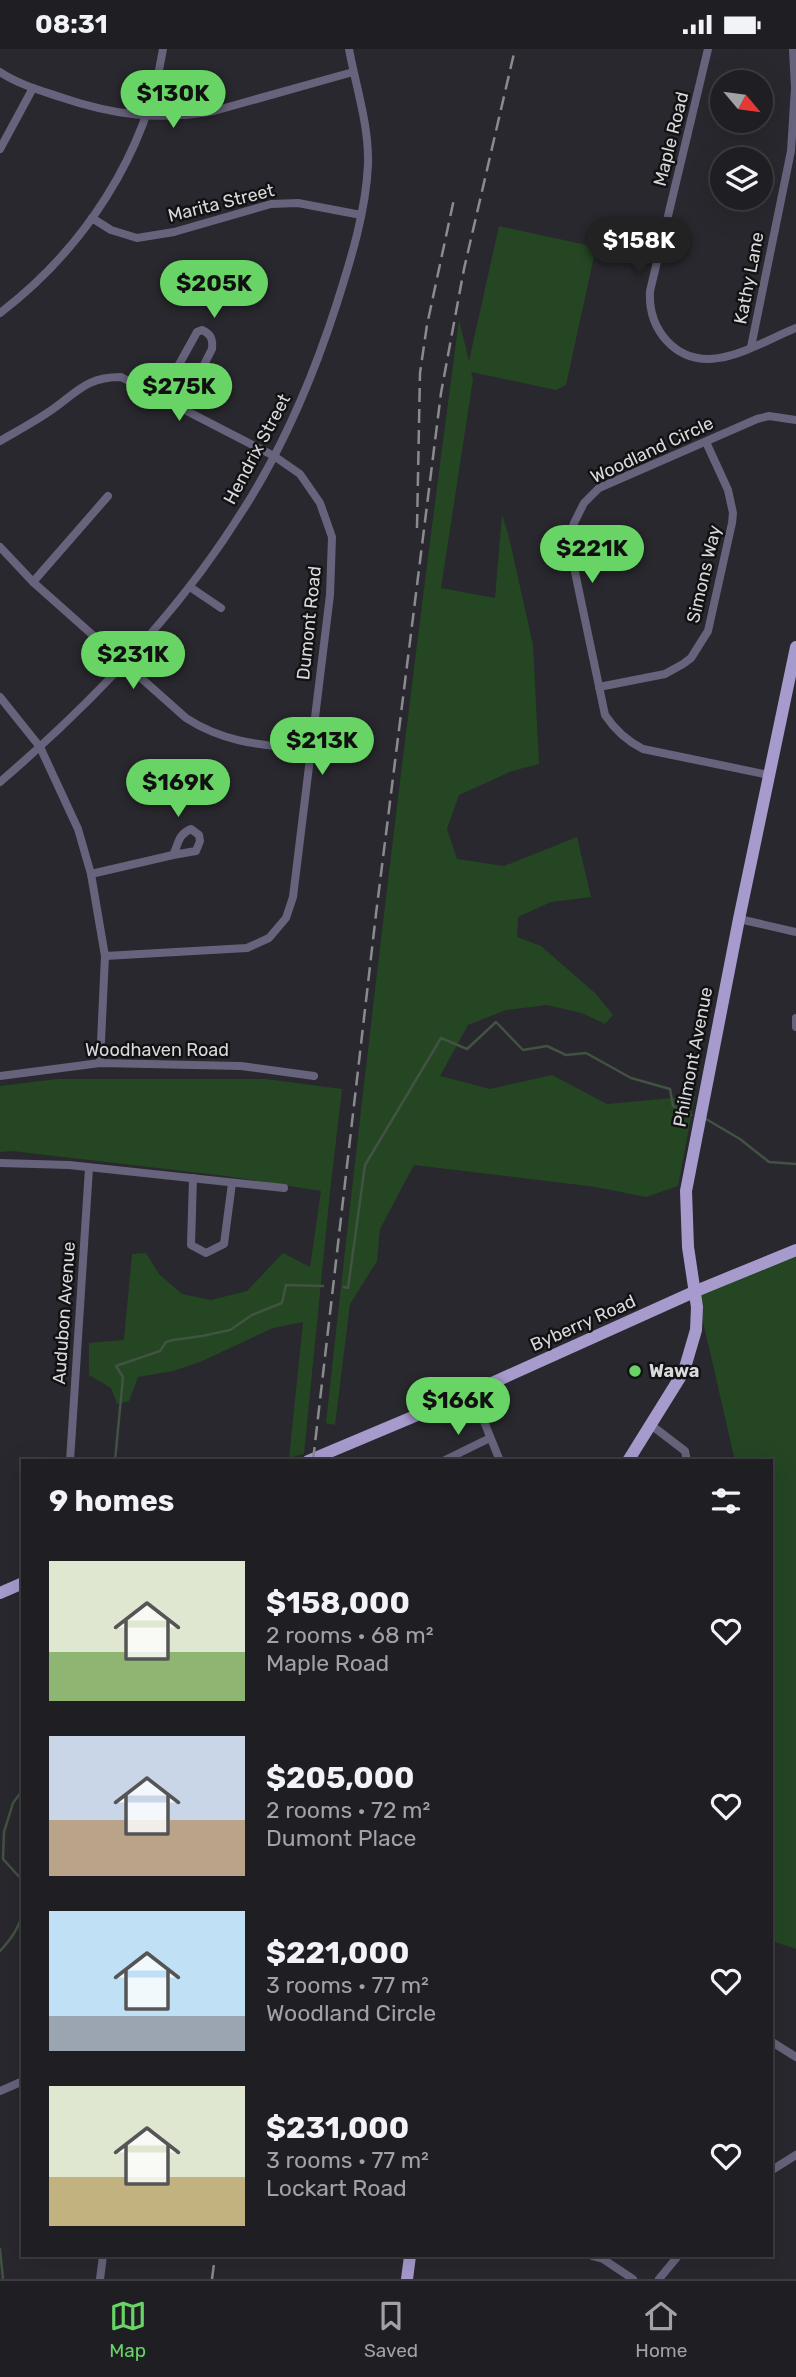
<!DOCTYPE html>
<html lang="en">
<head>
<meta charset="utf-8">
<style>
  body { margin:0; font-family:Rubik,sans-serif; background:#27272a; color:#f1f3f6; height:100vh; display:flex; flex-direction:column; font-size:26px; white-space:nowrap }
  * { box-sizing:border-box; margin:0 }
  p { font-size:23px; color:#a1a2a5 }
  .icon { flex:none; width:38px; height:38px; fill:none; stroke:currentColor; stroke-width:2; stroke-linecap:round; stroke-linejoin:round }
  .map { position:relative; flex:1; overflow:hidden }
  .sheet { position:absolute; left:21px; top:1410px; width:752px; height:798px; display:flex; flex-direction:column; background:#1f1e22; border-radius:0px; box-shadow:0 7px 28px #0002,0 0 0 2px #3c3c40 }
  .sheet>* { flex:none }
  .needle { width:46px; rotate:119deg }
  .fabs { position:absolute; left:710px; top:21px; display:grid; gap:14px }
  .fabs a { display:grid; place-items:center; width:63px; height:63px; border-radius:50%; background:#1f1e22; box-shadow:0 7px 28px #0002,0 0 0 2px #3c3c40; font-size:35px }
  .price { position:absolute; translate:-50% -60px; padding:0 16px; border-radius:24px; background:#68d465; color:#111; font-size:23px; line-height:46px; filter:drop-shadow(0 2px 4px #0008) }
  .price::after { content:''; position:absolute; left:50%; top:42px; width:21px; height:16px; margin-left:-10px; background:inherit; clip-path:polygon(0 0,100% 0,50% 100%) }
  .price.on { background:#222; color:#fff }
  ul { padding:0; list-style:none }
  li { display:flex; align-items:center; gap:21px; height:175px; padding:0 28px }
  li span { display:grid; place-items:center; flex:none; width:196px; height:140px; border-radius:0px; color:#555 }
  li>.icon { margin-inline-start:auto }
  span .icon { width:84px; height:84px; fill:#fffc; stroke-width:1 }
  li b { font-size:30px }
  h2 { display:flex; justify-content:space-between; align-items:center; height:84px; padding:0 28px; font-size:30px }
  .status { display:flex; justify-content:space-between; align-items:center; height:49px; padding:0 35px; background:#1f1e22; direction:ltr }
  .status svg { height:19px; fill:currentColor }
  .tabs { display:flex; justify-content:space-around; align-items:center; height:98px; border-top:2px solid #3c3c40; background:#1f1e22; font-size:19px; color:#a1a2a5 }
  .tabs a { display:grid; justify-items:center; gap:4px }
  .tabs .on { color:#68d465 }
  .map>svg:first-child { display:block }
  .green { fill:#244623 }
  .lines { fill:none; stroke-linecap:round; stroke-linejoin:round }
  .stream { stroke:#415342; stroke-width:2.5 }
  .minor { stroke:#68637c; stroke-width:8 }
  .primary { stroke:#a79bce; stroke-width:12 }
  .rail { stroke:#8b8b8f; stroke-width:2.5; stroke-dasharray:14 7; stroke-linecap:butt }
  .poi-dot { fill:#68d465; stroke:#121214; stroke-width:2.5 }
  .labels { text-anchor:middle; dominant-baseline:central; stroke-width:5; stroke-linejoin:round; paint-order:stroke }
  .street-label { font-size:18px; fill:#d9d9dc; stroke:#121214 }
  .poi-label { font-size:18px; font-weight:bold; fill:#d9d9dc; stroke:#121214; text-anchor:start }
</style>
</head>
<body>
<div class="status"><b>08:31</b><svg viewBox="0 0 49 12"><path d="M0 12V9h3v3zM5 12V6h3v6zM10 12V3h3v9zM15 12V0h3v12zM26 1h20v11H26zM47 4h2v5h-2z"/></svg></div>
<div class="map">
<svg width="796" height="2230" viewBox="0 0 796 2230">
  <rect width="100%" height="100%" fill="#29282e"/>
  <g class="green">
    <path d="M499,177L596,198L566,336L556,341L471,323L473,330L441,539L495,549L502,466L508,484L533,596L539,715L512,722L459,746L447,780L457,810L504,817L577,788L591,848L551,853L518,868L517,888L541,897L595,944L613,966L605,975L582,964L547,956L506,961L468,976L440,1027L490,1040L552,1026L607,1055L695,1047L678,1137L646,1148L596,1138L414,1116L380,1180L377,1212L350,1255L335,1376L326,1374C366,1006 410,638 459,271L469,312Z"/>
    <polygon points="57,1030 266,1030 342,1040 330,1143 304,1405 289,1409 303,1273 273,1279 200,1313 173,1322 138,1328 129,1352 117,1355 111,1339 89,1326 89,1294 124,1291 132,1205 146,1204 159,1225 182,1245 211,1251 247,1242 283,1204 310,1218 321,1142 226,1127 12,1102 0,1103 0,1037"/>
    <polygon points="796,1201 796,1900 772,1892 772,1412 735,1412 696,1242"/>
  </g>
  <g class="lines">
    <g class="stream">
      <polyline points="706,1070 740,1090 769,1113 796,1115"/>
      <polyline points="344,1238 348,1239 365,1116 441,989 467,1000 496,973 523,1001 547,997 566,1006 586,1004 631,1029 670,1040 673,1057 691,1066"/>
      <polyline points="115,1412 123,1328 116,1317 160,1302 166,1293 173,1291 202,1287 230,1281 252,1266 282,1254 286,1236 323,1237"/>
      <polyline points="23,1720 21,1743 13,1754 4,1783 3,1810 23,1832"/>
      <path d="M0,1902C12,1889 19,1879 23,1862"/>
      <polyline points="0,2200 3,2230"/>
    </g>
    <g class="minor">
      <path d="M708,0L650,242C649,261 654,278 667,292C704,332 756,295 796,279"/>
      <path d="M0,23C18,35 39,41 60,48C113,66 158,72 214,62L353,23"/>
      <polyline points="0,100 33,39"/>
      <polyline points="92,169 111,181 137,189 174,183 271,155 298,154 361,166"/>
      <path d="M0,264C84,200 146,105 163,0"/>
      <polyline points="751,298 791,102 795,39 793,0"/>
      <path d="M161,348L197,283L202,281C211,285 213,290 212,300L182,359"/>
      <path d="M0,392C17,382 36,372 53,360C78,342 87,328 121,328L274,407L300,425L320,454L332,488L330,546L293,848L286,869L269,889L247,899L105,907"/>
      <path d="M0,498L33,533L186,669C226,695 265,696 311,701"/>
      <polyline points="33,533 108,447"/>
      <polyline points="190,538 221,559"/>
      <polyline points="599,638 665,625 683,615 691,609 708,582 732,474 733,464 728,441 706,393"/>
      <polyline points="0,648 40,698 78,780 91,825 105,907 100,1014"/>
      <path d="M769,726L643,700C627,692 615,681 605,666L571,504L570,487L574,474L584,454L599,439L757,370L769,367L796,371"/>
      <path d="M0,733C92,654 179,564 243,461C284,397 314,326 337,254C351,210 366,162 368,115C369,76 356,38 349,0"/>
      <path d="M91,825L173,806C179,795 177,786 191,780L199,786L200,792L196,802L173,806"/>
      <polyline points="739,870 796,883"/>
      <polyline points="796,969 796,978"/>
      <polyline points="0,1027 100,1014 241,1017 314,1027"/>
      <polyline points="0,1114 69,1116 284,1139"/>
      <polyline points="193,1129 191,1196 206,1204 224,1195 232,1134"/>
      <polyline points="472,1343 500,1412"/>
      <polyline points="651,1376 685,1402 687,1412"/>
      <polyline points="70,1412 89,1119"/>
      <polyline points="443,1412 490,1389"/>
      <polyline points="772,1993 796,2008"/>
      <polyline points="0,2042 23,2032"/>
      <polyline points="772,2121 796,2106"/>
      <polyline points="592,2207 603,2210 633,2230"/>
      <polyline points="100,2230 103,2207"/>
      <polyline points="659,2230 678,2207"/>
    </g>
    <g class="primary">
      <polyline points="308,1412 472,1343 696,1242 796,1201"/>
      <polyline points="628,1412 684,1322 696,1281 697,1258 688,1198 686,1142 739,870 796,598"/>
      <polyline points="0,1544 23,1534"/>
      <polyline points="407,2230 410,2207"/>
    </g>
    <g class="rail">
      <polyline points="417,479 420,324 427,276 454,150"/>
      <polyline points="313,1412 376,865 441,344 464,220 515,0"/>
      <polyline points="212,2230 215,2207"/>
    </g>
  </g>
  <circle class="poi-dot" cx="635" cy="1322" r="7"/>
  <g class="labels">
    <g class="street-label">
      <text transform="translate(671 90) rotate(-76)">Maple Road</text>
      <text transform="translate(221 154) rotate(-14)">Marita Street</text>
      <text transform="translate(749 229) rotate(-79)">Kathy Lane</text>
      <text transform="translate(257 400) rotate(-62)">Hendrix Street</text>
      <text transform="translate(652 401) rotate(-25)">Woodland Circle</text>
      <text transform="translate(704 525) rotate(-77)">Simons Way</text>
      <text transform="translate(309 574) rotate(-84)">Dumont Road</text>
      <text x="157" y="1001">Woodhaven Road</text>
      <text transform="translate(693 1008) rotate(-79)">Philmont Avenue</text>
      <text transform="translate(64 1264) rotate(-86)">Audubon Avenue</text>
      <text transform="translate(583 1274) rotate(-24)">Byberry Road</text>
    </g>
    <g class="poi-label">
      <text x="649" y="1322">Wawa</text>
    </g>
  </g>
</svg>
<div class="fabs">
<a><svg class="needle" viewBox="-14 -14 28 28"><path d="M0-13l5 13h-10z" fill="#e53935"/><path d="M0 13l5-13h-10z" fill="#a1a2a5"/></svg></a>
<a><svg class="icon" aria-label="layers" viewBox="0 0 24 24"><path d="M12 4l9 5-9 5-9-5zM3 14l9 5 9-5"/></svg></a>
</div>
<b class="price" style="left:173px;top:81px">$130K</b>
<b class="price on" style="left:639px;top:228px">$158K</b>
<b class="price" style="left:214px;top:271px">$205K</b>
<b class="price" style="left:179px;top:374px">$275K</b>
<b class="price" style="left:592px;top:536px">$221K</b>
<b class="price" style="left:133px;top:642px">$231K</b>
<b class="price" style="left:322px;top:728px">$213K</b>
<b class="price" style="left:178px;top:770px">$169K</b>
<b class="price" style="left:458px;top:1388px">$166K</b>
<section class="sheet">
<h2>9 homes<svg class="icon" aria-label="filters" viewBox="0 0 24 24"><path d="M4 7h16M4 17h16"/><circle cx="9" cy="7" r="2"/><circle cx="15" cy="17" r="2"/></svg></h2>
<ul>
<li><span style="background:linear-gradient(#dfe7d0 65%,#8fb573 0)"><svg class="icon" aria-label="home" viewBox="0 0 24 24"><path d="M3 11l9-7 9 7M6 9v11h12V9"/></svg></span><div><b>$158,000</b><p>2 rooms · 68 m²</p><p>Maple Road</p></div><svg class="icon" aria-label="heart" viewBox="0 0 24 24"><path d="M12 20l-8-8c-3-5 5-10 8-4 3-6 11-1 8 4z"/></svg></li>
<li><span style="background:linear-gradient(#c9d6e8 60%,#b9a48a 0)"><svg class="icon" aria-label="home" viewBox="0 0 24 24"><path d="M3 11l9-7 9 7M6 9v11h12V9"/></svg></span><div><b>$205,000</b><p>2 rooms · 72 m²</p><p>Dumont Place</p></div><svg class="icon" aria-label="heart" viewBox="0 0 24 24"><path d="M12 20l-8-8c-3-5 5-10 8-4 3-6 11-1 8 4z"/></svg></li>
<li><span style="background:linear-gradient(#bfe0f5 75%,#9aa5b1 0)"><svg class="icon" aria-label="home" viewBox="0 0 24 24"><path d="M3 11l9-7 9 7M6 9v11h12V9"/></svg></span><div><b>$221,000</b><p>3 rooms · 77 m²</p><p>Woodland Circle</p></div><svg class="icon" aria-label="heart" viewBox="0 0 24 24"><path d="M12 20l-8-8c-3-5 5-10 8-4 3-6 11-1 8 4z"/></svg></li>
<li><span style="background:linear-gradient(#dfe7d0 65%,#c2b280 0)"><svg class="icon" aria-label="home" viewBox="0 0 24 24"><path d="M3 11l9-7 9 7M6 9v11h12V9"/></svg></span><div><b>$231,000</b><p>3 rooms · 77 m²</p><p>Lockart Road</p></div><svg class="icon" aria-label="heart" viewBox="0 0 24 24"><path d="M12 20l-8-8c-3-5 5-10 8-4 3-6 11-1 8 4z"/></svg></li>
</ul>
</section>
</div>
<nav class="tabs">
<a class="on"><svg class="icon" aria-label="map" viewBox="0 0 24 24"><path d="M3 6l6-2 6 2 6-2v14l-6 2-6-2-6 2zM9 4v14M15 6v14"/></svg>Map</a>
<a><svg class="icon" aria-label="saved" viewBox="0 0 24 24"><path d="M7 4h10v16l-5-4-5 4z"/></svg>Saved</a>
<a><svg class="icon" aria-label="home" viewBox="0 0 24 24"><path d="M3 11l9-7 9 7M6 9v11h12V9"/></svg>Home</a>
</nav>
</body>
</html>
